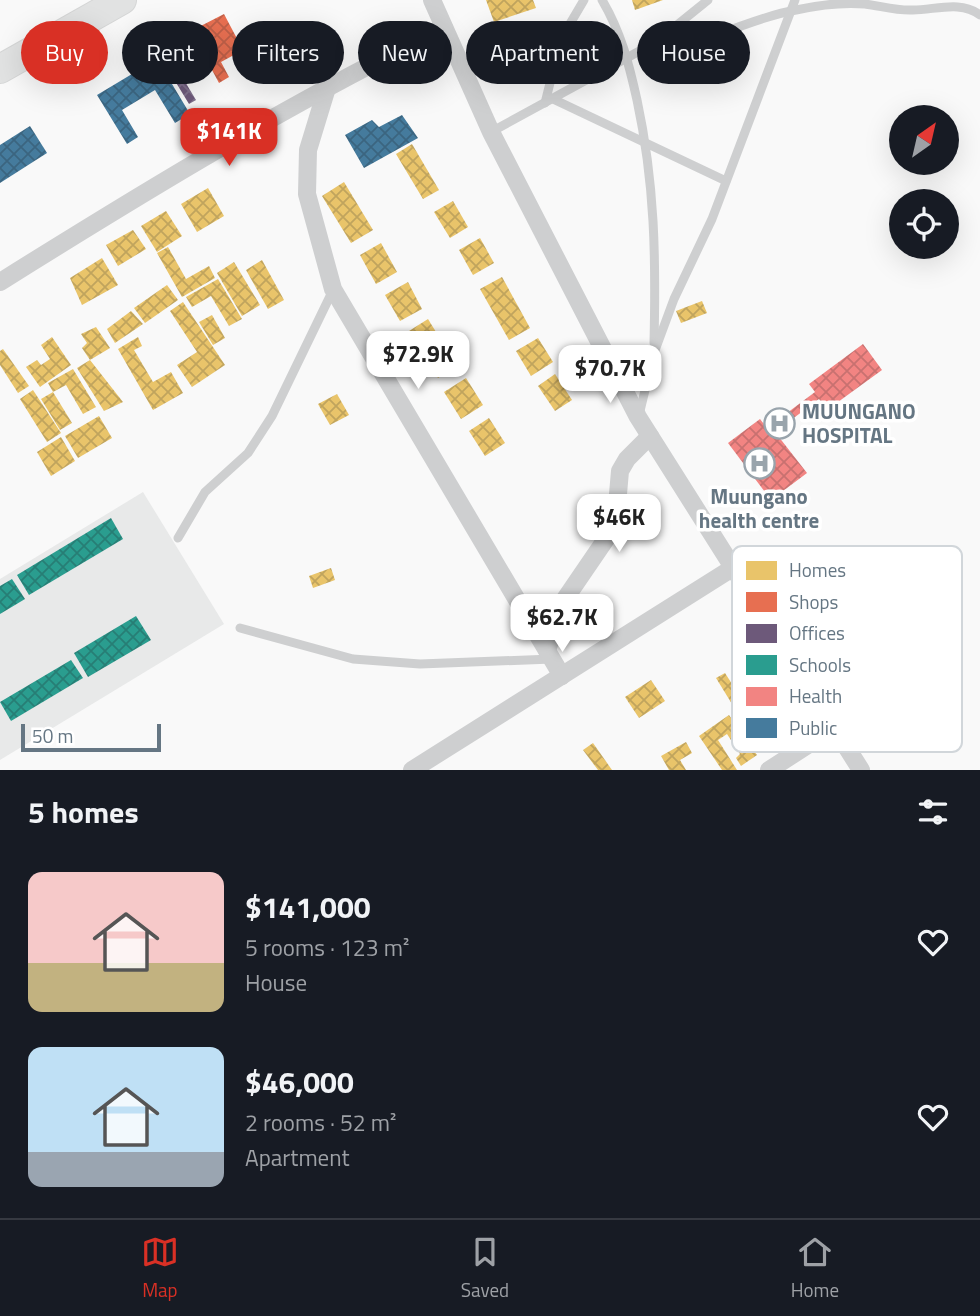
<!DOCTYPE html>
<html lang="en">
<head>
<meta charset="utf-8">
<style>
  body { margin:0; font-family:"Titillium Web",sans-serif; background:#242831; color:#f1f3f6; height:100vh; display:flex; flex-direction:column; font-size:26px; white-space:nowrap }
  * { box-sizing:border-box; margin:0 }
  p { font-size:23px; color:#9ea1a6 }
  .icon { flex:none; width:38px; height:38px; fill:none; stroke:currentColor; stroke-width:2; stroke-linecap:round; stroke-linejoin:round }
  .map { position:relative; height:770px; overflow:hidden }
  .drawer { display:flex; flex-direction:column; background:#171b24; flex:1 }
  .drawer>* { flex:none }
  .guide { position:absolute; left:21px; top:21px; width:938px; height:63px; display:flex; gap:14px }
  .needle { width:46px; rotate:34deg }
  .controls { position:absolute; left:889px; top:105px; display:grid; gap:14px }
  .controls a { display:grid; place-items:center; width:70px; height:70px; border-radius:50%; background:#171b24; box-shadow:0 7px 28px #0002; font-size:35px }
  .scale { position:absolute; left:21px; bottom:18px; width:140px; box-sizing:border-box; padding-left:7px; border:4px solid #657683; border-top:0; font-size:19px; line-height:24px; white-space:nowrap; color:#657683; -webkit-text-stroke:5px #fff; paint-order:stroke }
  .price { position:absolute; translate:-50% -60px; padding:0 16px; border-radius:14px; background:#fff; color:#222; font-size:23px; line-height:46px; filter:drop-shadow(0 2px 4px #0008) }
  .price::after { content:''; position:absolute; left:50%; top:42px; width:21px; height:16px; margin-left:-10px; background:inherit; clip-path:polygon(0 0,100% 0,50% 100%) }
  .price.on { background:#d93025; color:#fff }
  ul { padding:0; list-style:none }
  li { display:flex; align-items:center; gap:21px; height:175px; padding:0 28px }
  li span { display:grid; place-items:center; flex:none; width:196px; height:140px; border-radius:14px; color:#555 }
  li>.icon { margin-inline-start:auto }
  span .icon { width:84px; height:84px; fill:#fffc; stroke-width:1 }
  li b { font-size:30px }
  h2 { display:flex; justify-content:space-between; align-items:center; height:84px; padding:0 28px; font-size:30px }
  .chip { padding:0 24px; border-radius:32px; background:#171b24; box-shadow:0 7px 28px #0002; font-size:24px; line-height:63px }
  .chip.on { background:#d93025; color:#fff }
  .dock { display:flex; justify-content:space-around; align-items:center; height:98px; border-top:2px solid #363941; background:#171b24; font-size:19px; color:#9ea1a6 }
  .dock a { display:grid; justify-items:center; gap:4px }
  .dock .on { color:#d93025 }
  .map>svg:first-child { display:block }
  .built { fill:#e8e9e9 }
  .homes { fill:url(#homes-cross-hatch) }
  .shops { fill:url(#shops-cross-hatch) }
  .offices { fill:url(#offices-cross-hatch) }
  .schools { fill:url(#schools-cross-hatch) }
  .health { fill:url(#health-cross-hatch) }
  .public { fill:url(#public-cross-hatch) }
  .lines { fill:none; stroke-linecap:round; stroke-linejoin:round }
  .trunk-casing { stroke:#d5d6d6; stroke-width:30 }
  .service { stroke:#cecfd0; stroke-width:9 }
  .minor { stroke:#cecfd0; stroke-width:18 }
  .trunk { stroke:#e1e2e2; stroke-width:28 }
  .labels { text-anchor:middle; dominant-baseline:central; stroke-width:7; stroke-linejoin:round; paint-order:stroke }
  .poi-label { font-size:21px; font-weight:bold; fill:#657683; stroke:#fff; text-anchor:start }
  .key { fill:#fff; stroke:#d1d6da; stroke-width:2 }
  .key-label { font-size:19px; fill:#657683 }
</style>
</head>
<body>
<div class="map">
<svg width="980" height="770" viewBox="0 0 980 770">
  <defs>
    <pattern id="homes-cross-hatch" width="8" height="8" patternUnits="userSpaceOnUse" patternTransform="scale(1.75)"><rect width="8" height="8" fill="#e9c46a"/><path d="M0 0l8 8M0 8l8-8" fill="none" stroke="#c0a45d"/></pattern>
    <pattern id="shops-cross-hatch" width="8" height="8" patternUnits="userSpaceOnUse" patternTransform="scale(1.75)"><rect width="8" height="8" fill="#e76f51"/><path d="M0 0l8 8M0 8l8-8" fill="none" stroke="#bf6049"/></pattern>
    <pattern id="offices-cross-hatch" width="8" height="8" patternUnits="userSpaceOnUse" patternTransform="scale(1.75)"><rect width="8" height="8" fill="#6d597a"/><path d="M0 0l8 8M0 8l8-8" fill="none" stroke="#81728d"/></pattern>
    <pattern id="schools-cross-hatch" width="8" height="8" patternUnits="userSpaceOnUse" patternTransform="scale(1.75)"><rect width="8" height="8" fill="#2a9d8f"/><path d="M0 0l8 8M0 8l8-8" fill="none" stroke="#277e75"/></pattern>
    <pattern id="health-cross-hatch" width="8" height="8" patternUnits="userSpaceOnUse" patternTransform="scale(1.75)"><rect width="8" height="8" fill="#f28482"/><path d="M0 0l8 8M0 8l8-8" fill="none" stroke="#c87170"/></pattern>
    <pattern id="public-cross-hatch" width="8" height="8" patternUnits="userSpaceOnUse" patternTransform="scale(1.75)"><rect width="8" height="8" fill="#457b9d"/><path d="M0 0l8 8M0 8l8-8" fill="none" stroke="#3b6580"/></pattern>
  </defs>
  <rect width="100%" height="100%" fill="#f9f9f9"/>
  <polygon class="built" points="143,492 224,624 0,760 0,579"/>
  <g class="homes">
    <polygon points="486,0 533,0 536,8 494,22"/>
    <polygon points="632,0 663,0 635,10"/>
    <polygon points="412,144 439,190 423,199 396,154"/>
    <polygon points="344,182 373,230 351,243 322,196"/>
    <polygon points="208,188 224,216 197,232 181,204"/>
    <polygon points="453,201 468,227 450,238 434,212"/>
    <polygon points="166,211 182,236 157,252 141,226"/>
    <polygon points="133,230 146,249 118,266 106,245"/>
    <polygon points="480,238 494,263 473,275 459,250"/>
    <polygon points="381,243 397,272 376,284 360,255"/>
    <polygon points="168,247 186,279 209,266 215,278 182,297 157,253"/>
    <polygon points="102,258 118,285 82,305 70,278"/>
    <polygon points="262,260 284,300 268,309 246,270"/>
    <polygon points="234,262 260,305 242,316 217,273"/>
    <polygon points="502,277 530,328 509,340 480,289"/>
    <polygon points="218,279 242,319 229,326 211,296 192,307 186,297"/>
    <polygon points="408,282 422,309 400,321 385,295"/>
    <polygon points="167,285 178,300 145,323 134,308"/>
    <polygon points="702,301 707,313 681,323 676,311"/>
    <polygon points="183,302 225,365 192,387 177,365 197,352 170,311"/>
    <polygon points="131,311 143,324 115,343 107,329"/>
    <polygon points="212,315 225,338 213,345 199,322"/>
    <polygon points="428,319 457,366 438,378 409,331"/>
    <polygon points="96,327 110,348 90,360 123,402 104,411 77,368 90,360 82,348 87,343 81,334"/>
    <polygon points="52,337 71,365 40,387 26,367 37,360 41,365 50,359 41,345"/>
    <polygon points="138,337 142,346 134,350 153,382 171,372 183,393 153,410 118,349"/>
    <polygon points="538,338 553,362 531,376 516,351"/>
    <polygon points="3,349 29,386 18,393 0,365 0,351"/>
    <polygon points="73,369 96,407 83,414 66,385 53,392 48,383"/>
    <polygon points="555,374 572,400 555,411 538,386"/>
    <polygon points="466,378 483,405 461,419 444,392"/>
    <polygon points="33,390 61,433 47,442 20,399"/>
    <polygon points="53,392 72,423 60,430 41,399"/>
    <polygon points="337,394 349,415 330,425 318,404"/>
    <polygon points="99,416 112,438 78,458 65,436"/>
    <polygon points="489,418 505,443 485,456 469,431"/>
    <polygon points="61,437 75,461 51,476 37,452"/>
    <polygon points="331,568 335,580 313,588 309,576"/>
    <polygon points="725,673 741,698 732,704 716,678"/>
    <polygon points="651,680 665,701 639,718 625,697"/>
    <polygon points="729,715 757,755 741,766 736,758 740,754 727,734 718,740 737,770 722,770 699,736"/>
    <polygon points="686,742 692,753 680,760 686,770 669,770 661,756"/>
    <polygon points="593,743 612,770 598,770 583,750"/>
  </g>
  <polygon class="shops" points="224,14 243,50 221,62 229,77 219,83 191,31"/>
  <polygon class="offices" points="191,31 203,62 181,75 196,100 189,104 158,53"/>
  <g class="schools">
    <polygon points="111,518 123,539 29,595 17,575"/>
    <polygon points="12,579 25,599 0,614 0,586"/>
    <polygon points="136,616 151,640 88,677 74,653"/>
    <polygon points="71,660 83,678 11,721 0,702"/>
  </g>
  <polygon class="health" points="863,344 882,370 827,410 819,399 775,432 807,473 771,500 728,443 760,419 767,428 815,392 809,384"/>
  <g class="public">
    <polygon points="157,59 190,114 175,123 155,90 122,110 138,137 127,144 97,95"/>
    <polygon points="402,115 418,138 364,168 345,135 372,120 379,127"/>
    <polygon points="30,126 47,153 0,183 0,145"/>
  </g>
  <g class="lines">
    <defs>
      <polyline id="trunk" points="0,69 122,0"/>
    </defs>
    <use href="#trunk" class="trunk-casing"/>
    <g class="service">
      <path d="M602,0C621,32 629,64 637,100C655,184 656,258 654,343"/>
      <path d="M656,42C712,46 744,19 796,10C819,5 842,2 865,4C881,6 897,11 913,10C935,10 961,0 980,15"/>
      <polyline points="553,99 726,181"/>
      <polyline points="545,103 561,39 584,0"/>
      <polyline points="491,132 656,42 708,0"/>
      <polyline points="639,415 654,353 674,299 712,219 795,0"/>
      <polyline points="178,538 205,492 248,453 272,416 333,290"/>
      <polyline points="240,628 353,659 420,664 552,659"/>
    </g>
    <g class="minor">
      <polyline points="432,0 491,132 638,417 861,770"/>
      <polyline points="326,91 308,150 307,194 333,289 562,676"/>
      <path d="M0,282C144,192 291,102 444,28"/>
      <polyline points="547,650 565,599 606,539 616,517 620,471 627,459 650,436"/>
      <polyline points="412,770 731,569"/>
      <polyline points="769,770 834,728"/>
    </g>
    <use href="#trunk" class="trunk"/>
  </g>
  <defs>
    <symbol id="hospital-ring" viewBox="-11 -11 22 22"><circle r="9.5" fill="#fff" stroke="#99a4ac" stroke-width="1.5"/><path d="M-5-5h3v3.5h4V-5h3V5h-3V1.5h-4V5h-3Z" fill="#99a4ac"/></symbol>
  </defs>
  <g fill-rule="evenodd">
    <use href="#hospital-ring" x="762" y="406" width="35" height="35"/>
    <use href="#hospital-ring" x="742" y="446" width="35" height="35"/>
  </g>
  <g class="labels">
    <g class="poi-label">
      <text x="802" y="411">MUUNGANO<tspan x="802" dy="24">HOSPITAL</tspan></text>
      <text x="759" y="496" text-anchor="middle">Muungano<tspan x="759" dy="24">health centre</tspan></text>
    </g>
  </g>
  <rect x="732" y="546" width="230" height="206" rx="10" class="key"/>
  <rect x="746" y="561" width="31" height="19" fill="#e9c46a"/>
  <rect x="746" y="592" width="31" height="20" fill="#e76f51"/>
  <rect x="746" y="624" width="31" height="19" fill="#6d597a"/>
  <rect x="746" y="655" width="31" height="20" fill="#2a9d8f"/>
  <rect x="746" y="687" width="31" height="19" fill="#f28482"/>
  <rect x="746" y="718" width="31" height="20" fill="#457b9d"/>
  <g class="key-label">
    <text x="789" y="577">Homes</text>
    <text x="789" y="609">Shops</text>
    <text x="789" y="640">Offices</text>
    <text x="789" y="672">Schools</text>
    <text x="789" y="703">Health</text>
    <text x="789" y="735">Public</text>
  </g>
</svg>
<div class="controls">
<a><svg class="needle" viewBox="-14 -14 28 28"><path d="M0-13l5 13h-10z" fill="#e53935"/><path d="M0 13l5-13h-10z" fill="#9ea1a6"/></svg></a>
<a><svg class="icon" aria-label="locate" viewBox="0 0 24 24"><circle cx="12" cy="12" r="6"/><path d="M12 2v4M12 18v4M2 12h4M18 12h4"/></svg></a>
</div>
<div class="scale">50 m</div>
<b class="price on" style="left:229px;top:168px">$141K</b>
<b class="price" style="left:418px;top:391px">$72.9K</b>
<b class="price" style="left:610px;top:405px">$70.7K</b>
<b class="price" style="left:619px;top:554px">$46K</b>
<b class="price" style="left:562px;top:654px">$62.7K</b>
<div class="guide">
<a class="chip on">Buy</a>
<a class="chip">Rent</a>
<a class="chip">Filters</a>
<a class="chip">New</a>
<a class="chip">Apartment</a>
<a class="chip">House</a>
</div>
</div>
<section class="drawer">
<h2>5 homes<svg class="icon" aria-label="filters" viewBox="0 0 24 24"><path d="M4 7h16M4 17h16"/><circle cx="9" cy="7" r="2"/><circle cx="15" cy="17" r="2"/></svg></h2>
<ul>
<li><span style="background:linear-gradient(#f6c9c9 65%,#c2b280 0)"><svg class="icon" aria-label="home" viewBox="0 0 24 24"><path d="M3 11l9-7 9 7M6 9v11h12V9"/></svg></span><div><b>$141,000</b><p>5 rooms · 123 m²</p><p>House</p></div><svg class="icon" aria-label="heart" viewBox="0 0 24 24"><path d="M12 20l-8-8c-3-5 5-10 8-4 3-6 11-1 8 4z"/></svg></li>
<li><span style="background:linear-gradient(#bfe0f5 75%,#9aa5b1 0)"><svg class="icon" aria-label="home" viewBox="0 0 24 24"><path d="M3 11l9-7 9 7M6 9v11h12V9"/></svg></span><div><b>$46,000</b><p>2 rooms · 52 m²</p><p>Apartment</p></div><svg class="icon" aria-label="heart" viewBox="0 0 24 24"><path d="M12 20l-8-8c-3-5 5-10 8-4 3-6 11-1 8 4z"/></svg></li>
</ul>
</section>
<nav class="dock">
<a class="on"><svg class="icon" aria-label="map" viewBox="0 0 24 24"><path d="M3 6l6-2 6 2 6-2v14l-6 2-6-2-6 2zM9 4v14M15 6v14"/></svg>Map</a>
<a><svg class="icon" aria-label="saved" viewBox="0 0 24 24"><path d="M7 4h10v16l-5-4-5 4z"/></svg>Saved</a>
<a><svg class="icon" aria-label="home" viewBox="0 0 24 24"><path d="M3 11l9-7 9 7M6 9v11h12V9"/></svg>Home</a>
</nav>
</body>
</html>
